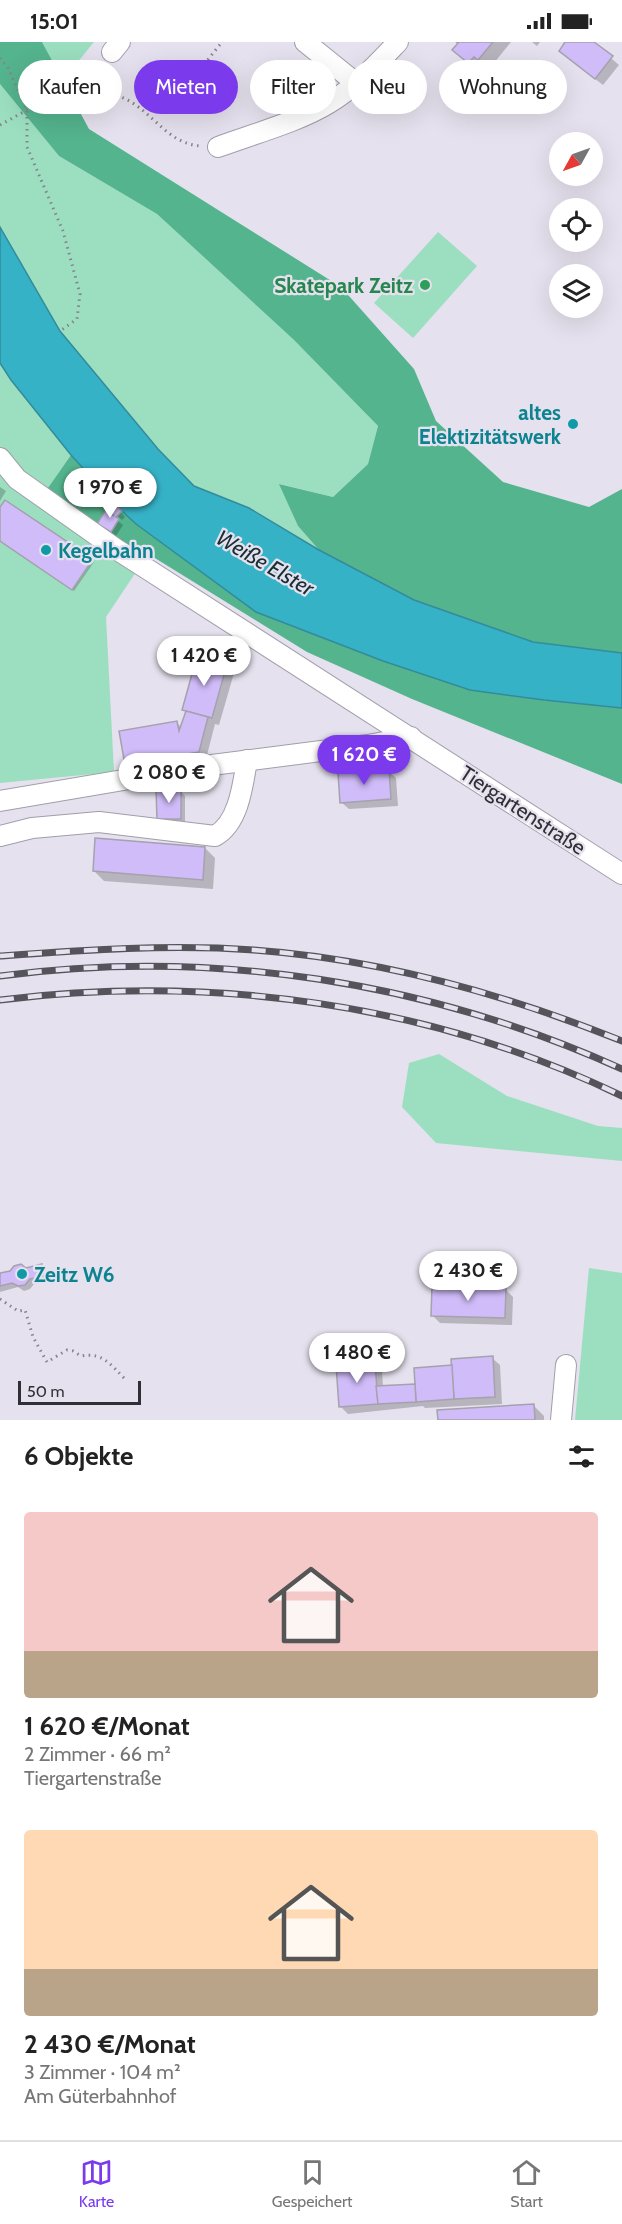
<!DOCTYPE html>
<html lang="de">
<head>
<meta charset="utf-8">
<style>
  body { margin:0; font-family:Cabin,sans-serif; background:#f2f2f2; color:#222; height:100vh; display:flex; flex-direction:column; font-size:22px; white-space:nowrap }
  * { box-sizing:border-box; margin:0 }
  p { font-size:20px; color:#767676 }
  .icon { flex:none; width:33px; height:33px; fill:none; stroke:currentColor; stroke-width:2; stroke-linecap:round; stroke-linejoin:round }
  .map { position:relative; height:1378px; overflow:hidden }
  .panel { display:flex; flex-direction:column; background:#fff; flex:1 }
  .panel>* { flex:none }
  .guide { position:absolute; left:18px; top:18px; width:586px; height:54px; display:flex; gap:12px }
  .needle { width:39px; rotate:230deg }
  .tools { position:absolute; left:549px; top:90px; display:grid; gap:12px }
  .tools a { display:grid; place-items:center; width:54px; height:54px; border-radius:50%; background:#fff; box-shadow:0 6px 24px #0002; font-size:30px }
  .scale { position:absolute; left:18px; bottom:15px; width:123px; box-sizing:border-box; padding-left:6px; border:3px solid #312f34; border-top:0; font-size:16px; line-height:21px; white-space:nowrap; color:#312f34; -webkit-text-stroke:4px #e5e1ee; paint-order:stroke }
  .price { position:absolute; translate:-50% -51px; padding:0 14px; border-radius:21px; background:#fff; color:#222; font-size:20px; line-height:39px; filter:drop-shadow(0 2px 3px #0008) }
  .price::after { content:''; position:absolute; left:50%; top:36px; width:18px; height:14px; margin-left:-9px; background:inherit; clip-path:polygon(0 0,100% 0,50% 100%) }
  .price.on { background:#7c3aed; color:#fff }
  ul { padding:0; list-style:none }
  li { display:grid; align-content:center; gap:12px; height:318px; padding:0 24px }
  li span { display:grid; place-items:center; height:186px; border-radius:6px; color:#555 }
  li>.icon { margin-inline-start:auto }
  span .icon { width:108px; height:108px; fill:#fffc; stroke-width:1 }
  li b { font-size:26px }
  h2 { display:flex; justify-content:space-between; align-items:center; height:72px; padding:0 24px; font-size:26px }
  .pill { padding:0 21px; border-radius:27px; background:#fff; box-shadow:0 6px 24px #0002; font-size:21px; line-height:54px }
  .pill.on { background:#7c3aed; color:#fff }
  .status { display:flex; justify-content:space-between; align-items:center; height:42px; padding:0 30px; background:#fff; direction:ltr }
  .status svg { height:16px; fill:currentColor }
  .tab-bar { display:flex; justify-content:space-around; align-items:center; height:84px; border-top:2px solid #e0e0e0; background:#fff; font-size:16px; color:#767676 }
  .tab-bar a { display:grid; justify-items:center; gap:3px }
  .tab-bar .on { color:#7c3aed }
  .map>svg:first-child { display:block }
  .green { fill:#9bdfc0 }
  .forest { fill:#54b48d }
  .water { fill:#36b2c7; stroke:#348b9b; stroke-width:1.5 }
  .shadow { fill:#0003 }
  .building { fill:#d0bcf9; stroke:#a5a1ad; stroke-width:1.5 }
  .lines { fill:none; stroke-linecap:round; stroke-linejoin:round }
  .minor-casing { stroke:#a19eaa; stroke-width:22 }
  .path { stroke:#86838c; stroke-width:3; stroke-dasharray:1.5 4.5; stroke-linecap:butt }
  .minor { stroke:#fff; stroke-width:20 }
  .rail-casing { stroke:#56545b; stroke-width:7 }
  .rail { stroke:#e5e1ee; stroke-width:4.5; stroke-dasharray:14; stroke-linecap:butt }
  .leisure-dot { fill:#2e9e5b; stroke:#e5e1ee; stroke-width:2 }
  .culture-dot { fill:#0f9aa8; stroke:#e5e1ee; stroke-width:2 }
  .labels { text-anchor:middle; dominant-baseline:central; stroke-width:4.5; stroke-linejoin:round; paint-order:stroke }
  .leisure-label { font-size:21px; font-weight:bold; fill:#27864d; stroke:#e5e1ee; text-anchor:end }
  .culture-label { font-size:21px; font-weight:bold; fill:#0d838f; stroke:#e5e1ee; text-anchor:start }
  .street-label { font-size:21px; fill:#312f34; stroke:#e5e1ee }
  .water-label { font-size:22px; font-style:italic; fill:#192e32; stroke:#e5e1ee }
</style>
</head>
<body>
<div class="status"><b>15:01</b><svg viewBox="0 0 49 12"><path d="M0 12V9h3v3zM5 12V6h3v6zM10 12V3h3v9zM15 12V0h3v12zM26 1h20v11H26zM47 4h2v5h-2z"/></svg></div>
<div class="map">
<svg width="622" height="1378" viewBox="0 0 622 1378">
  <rect width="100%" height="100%" fill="#e5e1ee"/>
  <g class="green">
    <polygon points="42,0 94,0 62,39"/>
    <polygon points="0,42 59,114 157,172 294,298 378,384 368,422 333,455 280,442 298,484 319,508 249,466 194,444 158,407 60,289 0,185"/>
    <polygon points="438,190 477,224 413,296 374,261"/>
    <polygon points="0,321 11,338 71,413 36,463 136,530 106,575 114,730 0,741"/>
    <polygon points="439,1012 507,1054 598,1084 622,1086 622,1119 436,1101 402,1065 409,1021"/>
    <polygon points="589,1226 622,1231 622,1378 575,1378"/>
  </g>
  <g class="forest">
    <polygon points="0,0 42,0 89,87 341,245 414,327 436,379 503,440 589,465 622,447 622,611 533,600 414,558 319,508 298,484 279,442 333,455 368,422 378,384 294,298 157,172 59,114 0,42"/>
    <polygon points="71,413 116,463 544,658 622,666 622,742 412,657 307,610 150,513 136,530 36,463"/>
  </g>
  <polygon class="water" points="0,185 60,289 158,407 194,444 249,466 319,508 414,558 533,600 622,611 622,666 544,658 470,648 383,619 256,570 136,482 122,469 71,413 11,338 0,321"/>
  <g class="shadow">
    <polygon points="458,0 511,0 489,27 484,23 479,30 454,8 459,2"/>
    <polygon points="532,0 540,0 537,4"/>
    <polygon points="567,0 592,0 619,23 603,43 568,16"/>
    <polygon points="0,445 6,449 0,459"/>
    <polygon points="116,465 125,475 122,478 112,469"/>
    <polygon points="0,468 94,520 74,549 0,499"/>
    <polygon points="106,470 123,483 116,494 99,481"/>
    <polygon points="226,623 234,631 219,683 215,682 206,717 134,729 126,722 177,681 182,686 187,671 184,668"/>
    <polygon points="388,729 396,736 398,764 349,767 341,760"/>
    <polygon points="180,749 185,754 185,781 163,781 158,776"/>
    <polygon points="205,806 215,816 213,847 104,839 94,829"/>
    <polygon points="42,1224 46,1229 48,1238 34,1242 30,1247 24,1249 18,1245 0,1250 0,1233"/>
    <polygon points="505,1247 513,1255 512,1283 440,1281 432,1273"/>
    <polygon points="492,1316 500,1323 502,1362 425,1366 423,1364 348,1372 340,1364 374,1322 382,1329 383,1345 414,1343 453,1325"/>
    <polygon points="534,1364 544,1374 544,1378 439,1378 439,1370"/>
  </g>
  <g class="building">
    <polygon points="456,0 493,0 478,18 474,15 468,21 452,8 458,1"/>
    <polygon points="565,0 594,0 613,14 595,37 559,9"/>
    <polygon points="5,458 93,517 72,548 0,499 0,465"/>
    <polygon points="116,463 122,469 116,475 119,477 111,490 97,482 106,468 114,474 110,469"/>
    <polygon points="197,614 227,622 212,676 182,668"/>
    <polygon points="186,669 208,675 199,710 125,723 119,689 177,679 179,689"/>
    <polygon points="389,727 391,757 340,761 338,731"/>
    <polygon points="156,748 181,748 181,777 157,777"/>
    <polygon points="95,796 205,805 203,838 93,829"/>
    <polygon points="21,1222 26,1226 42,1222 44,1234 30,1237 25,1243 18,1244 12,1241 0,1244 0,1231 10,1229 14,1224"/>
    <polygon points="432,1244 506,1246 505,1276 431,1274"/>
    <polygon points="493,1314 495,1355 454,1357 451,1317"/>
    <polygon points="375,1320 378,1362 339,1365 336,1323"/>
    <polygon points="452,1323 454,1357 416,1360 414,1326"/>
    <polygon points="415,1342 416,1360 378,1362 376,1344"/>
    <polygon points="534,1362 535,1378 438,1378 437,1368"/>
  </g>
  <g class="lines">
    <defs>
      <g id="minor">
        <polyline points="305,0 356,41"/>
        <polyline points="112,10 120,0"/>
        <path d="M218,105C253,92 298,80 329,61C356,45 377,22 398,0"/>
        <polyline points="0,416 17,437 116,507 622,832"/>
        <polyline points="0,759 212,723 368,703 411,695"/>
        <path d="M0,794L32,786L99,780L215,794C239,781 243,742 247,718"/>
        <polyline points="561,1378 566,1323"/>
      </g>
    </defs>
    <use href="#minor" class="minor-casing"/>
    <g class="path">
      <polyline points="0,16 8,26 27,68 27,105 63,189 80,252 77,277 60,289"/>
      <path d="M81,56C94,54 106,50 118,54C150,64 165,102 201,104"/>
      <polyline points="174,60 222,0"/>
      <polyline points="0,83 27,68 81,56 105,26"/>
      <path d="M0,1257L18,1269L25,1268L33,1295L47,1320L67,1308L73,1309L81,1314C103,1310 111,1323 125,1337"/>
    </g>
    <use href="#minor" class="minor"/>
    <defs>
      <g id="rail">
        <path d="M0,914C85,908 169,902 254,908C379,917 505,952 622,999"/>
        <path d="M0,934C212,906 427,939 622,1027"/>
        <path d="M0,958C211,932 430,961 622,1054"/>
      </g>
    </defs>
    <use href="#rail" class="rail-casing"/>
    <use href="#rail" class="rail"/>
  </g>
  <circle class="leisure-dot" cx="425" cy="243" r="6"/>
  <g class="culture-dot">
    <circle cx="573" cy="382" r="6"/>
    <circle cx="46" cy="508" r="6"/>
    <circle cx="22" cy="1232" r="6"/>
  </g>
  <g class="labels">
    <g class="leisure-label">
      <text x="413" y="243">Skatepark Zeitz</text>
    </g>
    <g class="culture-label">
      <text x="561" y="370" text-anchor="end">altes<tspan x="561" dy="24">Elektizitätswerk</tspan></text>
      <text x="58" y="508">Kegelbahn</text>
      <text x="34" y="1232">Zeitz W6</text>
    </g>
    <g class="street-label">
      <text transform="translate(523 768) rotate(33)">Tiergartenstraße</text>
    </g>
    <g class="water-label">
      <text transform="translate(265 521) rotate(30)">Weiße Elster</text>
    </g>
  </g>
</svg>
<div class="tools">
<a><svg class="needle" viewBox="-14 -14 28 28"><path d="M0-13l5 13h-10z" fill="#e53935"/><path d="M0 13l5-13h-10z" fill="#767676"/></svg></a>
<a><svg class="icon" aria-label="locate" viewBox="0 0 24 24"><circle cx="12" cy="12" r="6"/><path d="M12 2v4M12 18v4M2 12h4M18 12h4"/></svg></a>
<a><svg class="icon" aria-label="layers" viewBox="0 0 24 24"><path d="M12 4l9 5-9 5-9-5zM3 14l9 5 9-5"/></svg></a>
</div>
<div class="scale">50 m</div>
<b class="price" style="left:110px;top:477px">1 970 €</b>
<b class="price" style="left:204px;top:645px">1 420 €</b>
<b class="price on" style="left:364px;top:744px">1 620 €</b>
<b class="price" style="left:169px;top:762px">2 080 €</b>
<b class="price" style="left:468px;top:1260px">2 430 €</b>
<b class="price" style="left:357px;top:1342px">1 480 €</b>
<div class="guide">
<a class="pill">Kaufen</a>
<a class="pill on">Mieten</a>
<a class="pill">Filter</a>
<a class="pill">Neu</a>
<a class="pill">Wohnung</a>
</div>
</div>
<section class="panel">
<h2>6 Objekte<svg class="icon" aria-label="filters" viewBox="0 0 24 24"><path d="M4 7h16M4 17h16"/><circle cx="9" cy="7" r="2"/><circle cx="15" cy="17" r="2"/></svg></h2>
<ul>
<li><span style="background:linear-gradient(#f6c9c9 75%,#b9a48a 0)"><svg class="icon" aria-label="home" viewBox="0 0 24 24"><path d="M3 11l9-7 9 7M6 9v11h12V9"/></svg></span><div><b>1 620 €/Monat</b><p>2 Zimmer · 66 m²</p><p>Tiergartenstraße</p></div></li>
<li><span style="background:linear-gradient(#ffd9b3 75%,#b9a48a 0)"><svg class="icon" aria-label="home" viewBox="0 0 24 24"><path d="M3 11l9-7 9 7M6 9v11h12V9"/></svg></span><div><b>2 430 €/Monat</b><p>3 Zimmer · 104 m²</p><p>Am Güterbahnhof</p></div></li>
</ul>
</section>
<nav class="tab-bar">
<a class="on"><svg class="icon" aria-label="map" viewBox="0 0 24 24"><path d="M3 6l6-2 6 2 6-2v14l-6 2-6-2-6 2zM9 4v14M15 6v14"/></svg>Karte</a>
<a><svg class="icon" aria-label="saved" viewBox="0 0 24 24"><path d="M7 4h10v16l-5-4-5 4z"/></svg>Gespeichert</a>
<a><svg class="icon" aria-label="home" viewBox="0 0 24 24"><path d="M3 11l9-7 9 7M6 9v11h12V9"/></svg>Start</a>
</nav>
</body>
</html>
